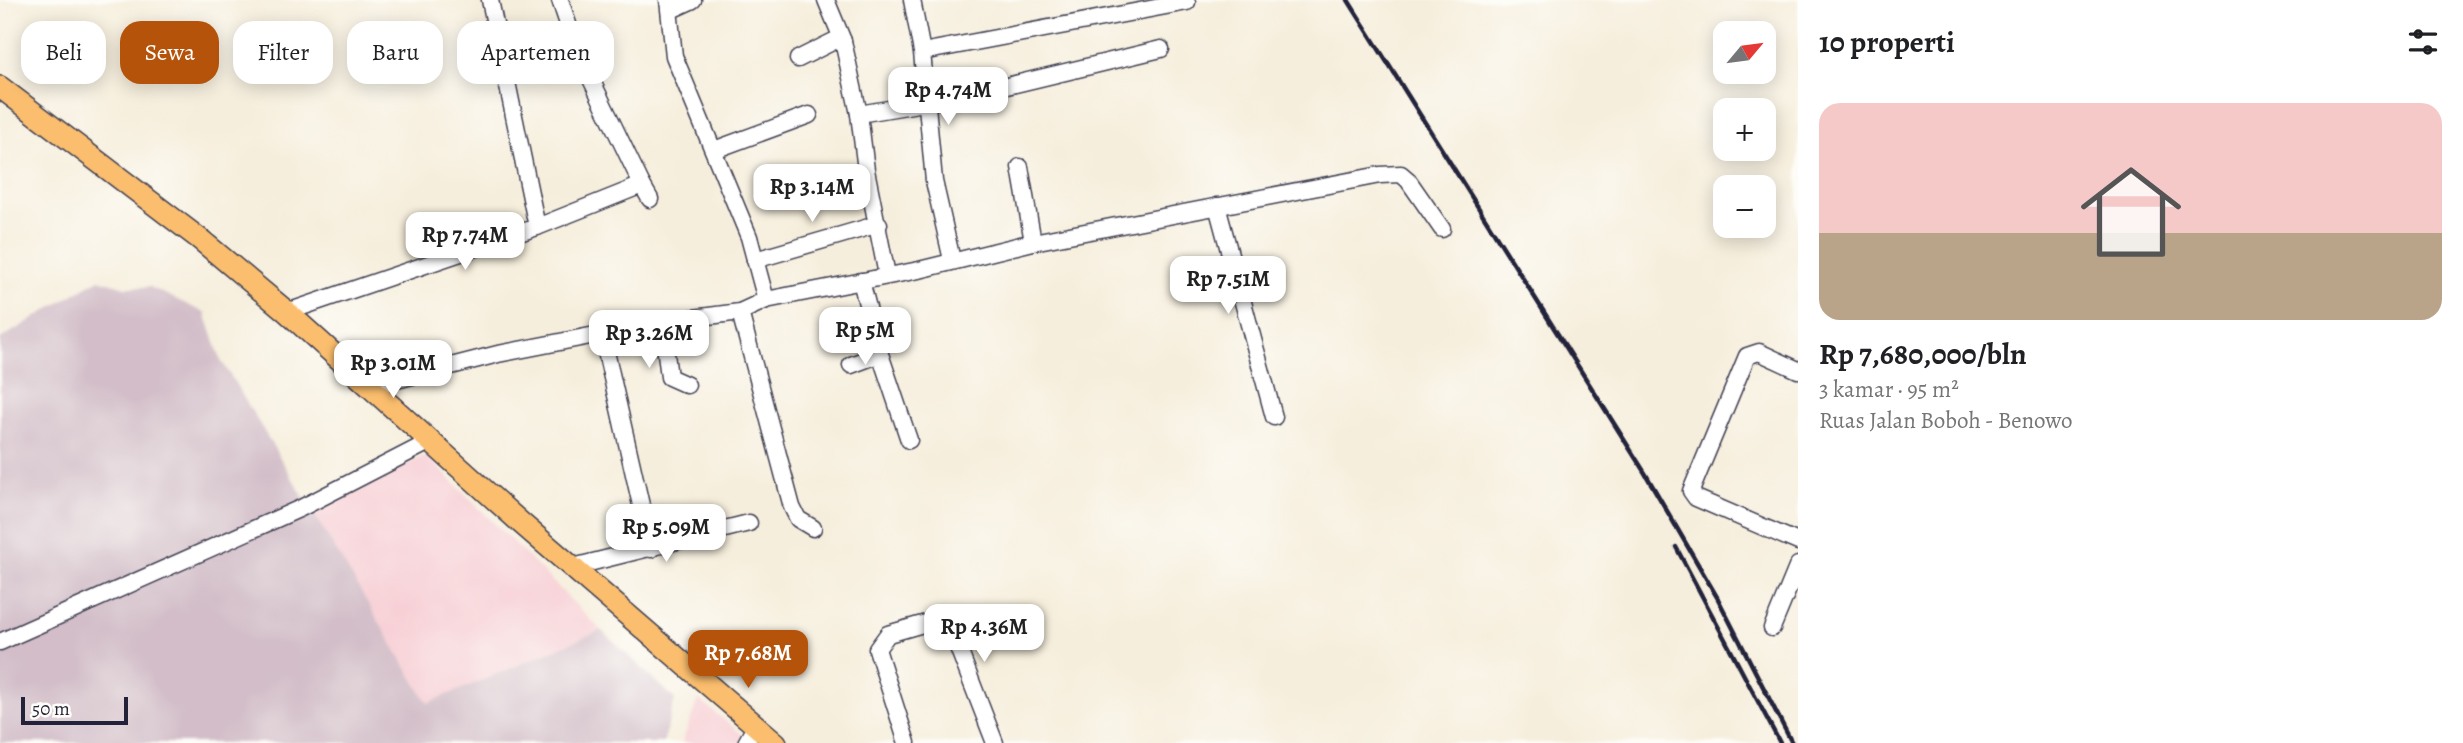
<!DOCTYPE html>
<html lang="id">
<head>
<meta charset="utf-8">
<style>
  body { margin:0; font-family:Alegreya,serif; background:#f2f2f2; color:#202124; height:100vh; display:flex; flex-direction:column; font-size:26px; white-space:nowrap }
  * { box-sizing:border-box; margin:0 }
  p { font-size:23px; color:#757577 }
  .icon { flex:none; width:38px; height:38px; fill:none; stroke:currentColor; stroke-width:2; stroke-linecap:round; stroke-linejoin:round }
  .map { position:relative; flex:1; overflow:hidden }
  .panel { display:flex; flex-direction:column; background:#fff; width:665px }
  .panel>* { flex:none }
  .top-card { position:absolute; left:21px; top:21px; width:665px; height:63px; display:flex; gap:14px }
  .needle { width:46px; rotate:61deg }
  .controls { position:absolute; left:1713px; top:21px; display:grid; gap:14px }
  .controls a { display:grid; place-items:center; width:63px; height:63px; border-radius:14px; background:#fff; box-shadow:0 4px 18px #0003; font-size:35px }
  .scale { position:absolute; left:21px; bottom:18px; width:107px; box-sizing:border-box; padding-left:7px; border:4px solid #22223b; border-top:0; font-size:19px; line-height:24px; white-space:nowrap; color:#22223b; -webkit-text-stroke:5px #fdfcf7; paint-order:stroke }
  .price { position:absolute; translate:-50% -60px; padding:0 16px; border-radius:14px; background:#fff; color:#222; font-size:23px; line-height:46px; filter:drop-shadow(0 2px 4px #0008) }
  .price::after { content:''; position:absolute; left:50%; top:42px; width:21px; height:16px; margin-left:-10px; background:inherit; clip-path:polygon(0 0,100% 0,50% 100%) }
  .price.current { background:#b45309; color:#fff }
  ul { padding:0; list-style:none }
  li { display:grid; align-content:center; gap:14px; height:371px; padding:0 21px }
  li span { display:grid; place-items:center; height:217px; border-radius:21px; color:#555 }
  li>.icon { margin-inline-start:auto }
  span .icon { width:126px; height:126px; fill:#fffc; stroke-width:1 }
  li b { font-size:30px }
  h2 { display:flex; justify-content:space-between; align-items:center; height:84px; padding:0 21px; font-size:30px }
  .chip { padding:0 24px; border-radius:21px; background:#fff; box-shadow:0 4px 18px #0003; font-size:24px; line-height:63px }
  .chip.current { background:#b45309; color:#fff }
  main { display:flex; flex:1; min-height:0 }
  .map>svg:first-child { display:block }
  .built { fill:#f7cfd5 }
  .industrial { fill:#d2bdc8 }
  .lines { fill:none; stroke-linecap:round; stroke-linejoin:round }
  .minor-casing { stroke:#424153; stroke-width:19 }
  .major-casing { stroke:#424153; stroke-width:24 }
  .minor { stroke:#fff; stroke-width:16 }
  .major { stroke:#fbbe6e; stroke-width:21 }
  .rail { stroke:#22223b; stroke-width:4.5 }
</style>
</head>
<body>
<main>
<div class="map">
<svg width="1798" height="743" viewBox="0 0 1798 743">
  <rect width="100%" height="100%" fill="#fdfcf7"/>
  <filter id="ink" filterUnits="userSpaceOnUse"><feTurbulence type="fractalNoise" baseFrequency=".0143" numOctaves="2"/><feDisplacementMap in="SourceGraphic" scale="14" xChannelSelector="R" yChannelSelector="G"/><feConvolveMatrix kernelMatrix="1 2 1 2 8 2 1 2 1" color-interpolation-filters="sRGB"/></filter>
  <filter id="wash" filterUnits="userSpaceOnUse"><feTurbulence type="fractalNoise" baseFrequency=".00686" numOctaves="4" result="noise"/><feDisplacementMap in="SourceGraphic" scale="28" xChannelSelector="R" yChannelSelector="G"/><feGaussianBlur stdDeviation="1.57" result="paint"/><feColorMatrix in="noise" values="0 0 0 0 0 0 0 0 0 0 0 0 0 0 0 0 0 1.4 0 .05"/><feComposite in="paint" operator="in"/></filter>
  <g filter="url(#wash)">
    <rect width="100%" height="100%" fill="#f6eedc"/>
    <g class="built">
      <polygon points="426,455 601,630 428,703 310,509"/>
      <polygon points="698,699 753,743 682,743"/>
    </g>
    <polygon class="industrial" points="99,279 125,287 150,287 205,313 221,360 428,703 601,630 675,699 663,743 0,743 0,339"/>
  </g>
  <g filter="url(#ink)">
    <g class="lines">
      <defs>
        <g id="minor">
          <polyline points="490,0 537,227"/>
          <polyline points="560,0 576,48 642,185"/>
          <polyline points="668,0 674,56 749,237 766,300"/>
          <polyline points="826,0 843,41"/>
          <polyline points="912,0 922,52 934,181 952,260"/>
          <polyline points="671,10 693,0"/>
          <polyline points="922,52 1187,2"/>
          <polyline points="798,59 834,41 843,41 859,114"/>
          <polyline points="714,150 809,115"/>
          <polyline points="1020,167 1033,242"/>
          <polyline points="1217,206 1274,417"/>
          <polyline points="755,260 879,224"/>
          <polyline points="887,275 866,170 859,114 965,96 1161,49"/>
          <polyline points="861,281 880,354 909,440"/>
          <polyline points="287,312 537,227 642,185 650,199"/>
          <polyline points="740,312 792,507 798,519 813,528"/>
          <polyline points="662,322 669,377 687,385"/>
          <polyline points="602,334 651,549"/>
          <polyline points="851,365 880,354"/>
          <polyline points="1798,370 1759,352 1747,356 1691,491 1696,498 1798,542"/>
          <polyline points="369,387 498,354 662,322 740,312 766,300 919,270 1033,242 1380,175 1401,174 1408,180 1442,229"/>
          <polyline points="573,567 749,523"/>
          <polyline points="1772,628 1798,565"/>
          <polyline points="0,642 301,508 431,441"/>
          <polyline points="746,743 756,725"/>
          <polyline points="907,743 877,649 888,634 940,619 949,624 995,743"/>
        </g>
        <polyline id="major" points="0,87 201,240 287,312 521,523 776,743"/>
      </defs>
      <use href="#minor" class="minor-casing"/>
      <use href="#major" class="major-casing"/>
      <use href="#minor" class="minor"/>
      <use href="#major" class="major"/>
      <g class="rail">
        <polyline points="1348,0 1645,473 1717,597 1792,743"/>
        <polyline points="1676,547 1780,743"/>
      </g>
    </g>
  </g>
</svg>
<div class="controls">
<a><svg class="needle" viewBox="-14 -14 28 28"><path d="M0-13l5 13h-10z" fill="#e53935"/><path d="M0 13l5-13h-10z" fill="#757577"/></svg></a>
<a>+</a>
<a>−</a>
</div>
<div class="scale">50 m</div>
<b class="price" style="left:948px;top:127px">Rp 4.74M</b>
<b class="price" style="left:812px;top:224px">Rp 3.14M</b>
<b class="price" style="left:465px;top:272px">Rp 7.74M</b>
<b class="price" style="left:1228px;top:316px">Rp 7.51M</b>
<b class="price" style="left:865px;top:367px">Rp 5M</b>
<b class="price" style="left:649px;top:370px">Rp 3.26M</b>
<b class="price" style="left:393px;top:400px">Rp 3.01M</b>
<b class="price" style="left:666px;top:564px">Rp 5.09M</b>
<b class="price" style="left:984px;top:664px">Rp 4.36M</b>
<b class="price current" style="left:748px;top:690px">Rp 7.68M</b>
<div class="top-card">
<a class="chip">Beli</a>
<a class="chip current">Sewa</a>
<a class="chip">Filter</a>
<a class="chip">Baru</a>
<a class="chip">Apartemen</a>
</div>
</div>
<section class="panel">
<h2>10 properti<svg class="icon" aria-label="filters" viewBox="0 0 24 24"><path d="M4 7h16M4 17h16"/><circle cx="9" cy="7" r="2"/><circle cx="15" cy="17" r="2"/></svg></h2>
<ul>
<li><span style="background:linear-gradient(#f6c9c9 60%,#b9a48a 0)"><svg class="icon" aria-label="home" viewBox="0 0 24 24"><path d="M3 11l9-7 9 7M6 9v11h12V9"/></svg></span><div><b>Rp 7,680,000/bln</b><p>3 kamar · 95 m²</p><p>Ruas Jalan Boboh - Benowo</p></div></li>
</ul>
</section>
</main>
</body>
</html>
